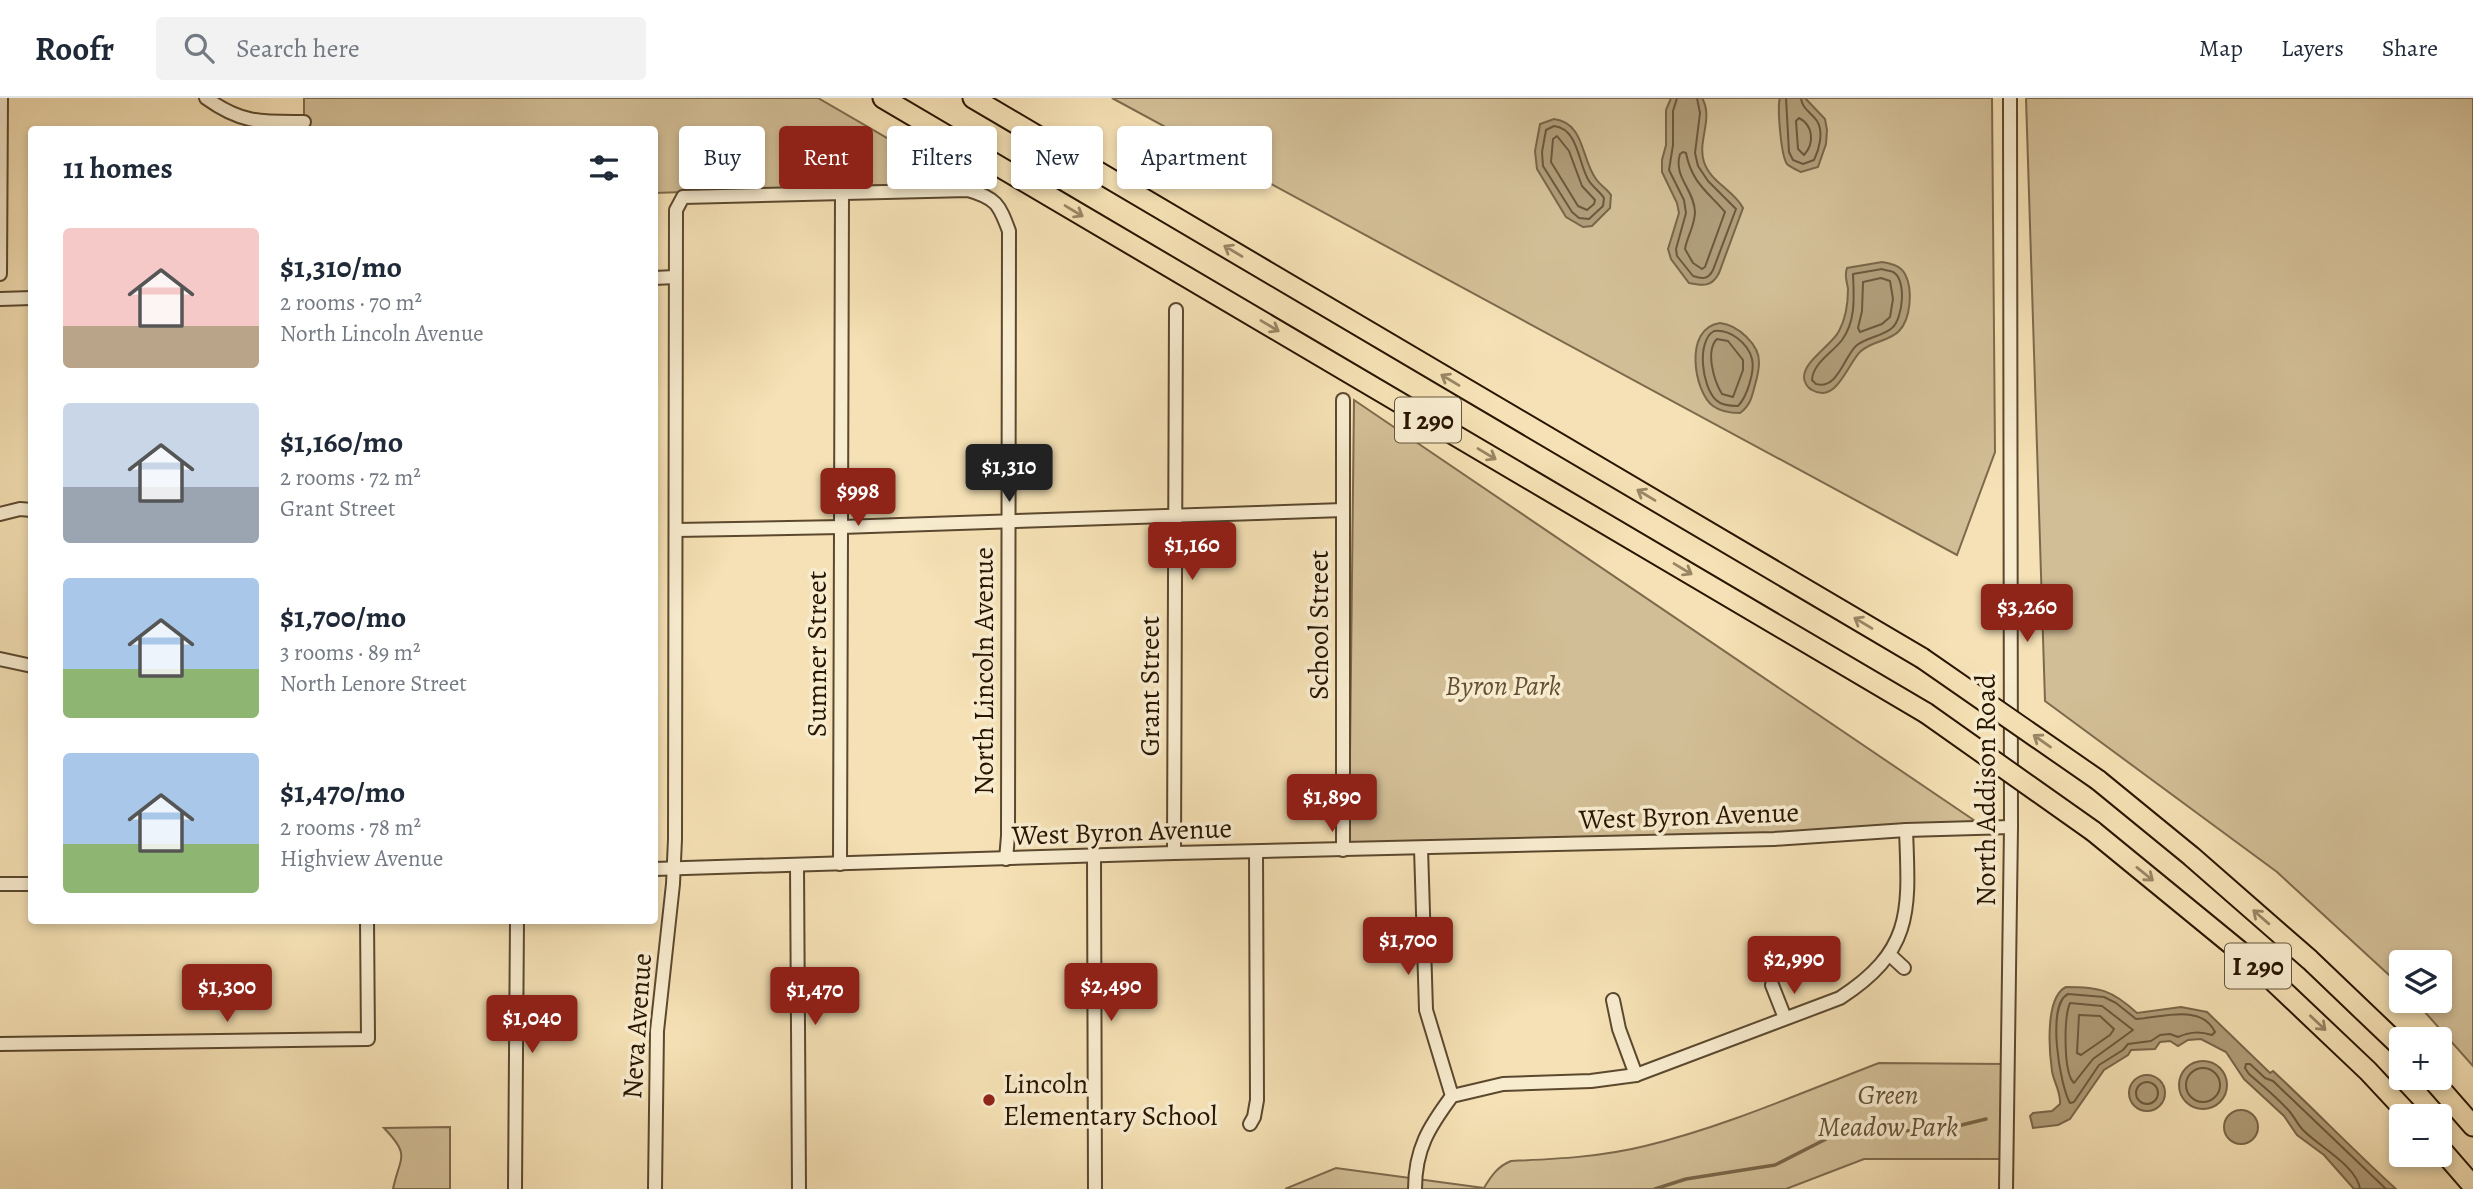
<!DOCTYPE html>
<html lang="en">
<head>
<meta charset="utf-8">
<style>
  body { margin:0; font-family:Alegreya,serif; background:#f2f2f3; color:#1f2937; height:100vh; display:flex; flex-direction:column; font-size:26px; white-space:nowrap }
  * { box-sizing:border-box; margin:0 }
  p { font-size:23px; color:#747a83 }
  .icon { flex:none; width:38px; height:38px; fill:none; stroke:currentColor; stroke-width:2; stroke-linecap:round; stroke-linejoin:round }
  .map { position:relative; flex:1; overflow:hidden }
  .side { position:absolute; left:28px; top:28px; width:630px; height:798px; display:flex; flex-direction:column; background:#fff; border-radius:7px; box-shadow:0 4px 10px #0003 }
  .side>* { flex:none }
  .top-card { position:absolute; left:679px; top:28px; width:665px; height:63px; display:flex; gap:14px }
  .controls { position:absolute; left:2389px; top:852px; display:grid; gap:14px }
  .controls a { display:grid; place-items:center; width:63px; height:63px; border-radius:7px; background:#fff; box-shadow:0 4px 10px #0003; font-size:35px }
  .price { position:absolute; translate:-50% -60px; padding:0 16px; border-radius:7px; background:#8f2418; color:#fff; font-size:23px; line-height:46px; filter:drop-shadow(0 2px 4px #0008) }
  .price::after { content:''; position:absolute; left:50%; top:42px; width:21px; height:16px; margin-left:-10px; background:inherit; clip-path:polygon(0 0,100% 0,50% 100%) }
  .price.on { background:#222; color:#fff }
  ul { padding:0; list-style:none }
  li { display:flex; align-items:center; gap:21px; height:175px; padding:0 35px }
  li span { display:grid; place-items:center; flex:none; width:196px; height:140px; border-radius:7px; color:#555 }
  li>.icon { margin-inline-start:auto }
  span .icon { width:84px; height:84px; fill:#fffc; stroke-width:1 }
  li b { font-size:30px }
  h2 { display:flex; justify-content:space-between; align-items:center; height:84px; padding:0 35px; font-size:30px }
  .pill { padding:0 24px; border-radius:7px; background:#fff; box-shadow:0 4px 10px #0003; font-size:24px; line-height:63px }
  .pill.on { background:#8f2418; color:#fff }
  header { display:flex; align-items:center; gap:42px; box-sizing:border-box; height:98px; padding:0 35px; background:#fff; border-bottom:2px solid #e0e1e3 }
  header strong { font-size:33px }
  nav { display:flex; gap:38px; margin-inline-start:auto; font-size:24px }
  .search { width:490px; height:63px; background:#f2f2f3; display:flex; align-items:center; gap:18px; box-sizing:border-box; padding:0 24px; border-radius:7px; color:#747a83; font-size:26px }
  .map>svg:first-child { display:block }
  .green { fill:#d2be96; stroke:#7d6a4c; stroke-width:2 }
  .water { fill:#af9c78; stroke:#796648; stroke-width:2 }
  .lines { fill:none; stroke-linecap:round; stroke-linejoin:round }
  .shore { stroke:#6c583c; stroke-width:2 }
  .stream { stroke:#796648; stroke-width:3.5 }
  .minor-casing { stroke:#5b482e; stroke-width:16 }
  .highway-casing { stroke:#281501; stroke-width:23 }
  .minor { stroke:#f8eccf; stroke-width:12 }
  .highway { stroke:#f5e1b5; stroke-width:19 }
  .highway-bridge-casing { stroke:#281501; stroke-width:23; stroke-linecap:butt }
  .highway-bridge { stroke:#f5e1b5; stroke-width:19 }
  .oneway { stroke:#998564 }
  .poi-dot { fill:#8f2418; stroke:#f8eccf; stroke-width:2.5 }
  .labels { text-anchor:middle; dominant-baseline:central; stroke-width:7; stroke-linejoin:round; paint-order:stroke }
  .shield { fill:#f8eccf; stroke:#66563f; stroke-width:2 }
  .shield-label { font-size:26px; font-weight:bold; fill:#281501 }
  .street-label { font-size:28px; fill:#281501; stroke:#f8eccf }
  .park-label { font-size:28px; font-style:italic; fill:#645035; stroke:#f8eccf }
  .poi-label { font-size:28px; fill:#281501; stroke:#f8eccf; text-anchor:start }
</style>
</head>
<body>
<header>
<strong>Roofr</strong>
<div class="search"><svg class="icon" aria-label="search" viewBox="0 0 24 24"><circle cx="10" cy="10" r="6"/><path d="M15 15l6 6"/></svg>Search here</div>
<nav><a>Map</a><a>Layers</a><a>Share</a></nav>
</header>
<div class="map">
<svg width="2473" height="1091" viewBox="0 0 2473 1091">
  <rect width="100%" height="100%" fill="#f5e1b5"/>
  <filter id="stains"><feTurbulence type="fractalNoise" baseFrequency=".00286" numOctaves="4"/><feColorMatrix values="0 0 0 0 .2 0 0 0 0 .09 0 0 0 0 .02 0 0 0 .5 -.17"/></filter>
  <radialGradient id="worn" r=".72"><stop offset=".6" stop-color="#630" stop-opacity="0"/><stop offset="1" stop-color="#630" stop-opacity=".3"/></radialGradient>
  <g class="green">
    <polygon points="304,0 818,0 901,48 977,84 655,95 654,32 304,31"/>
    <polygon points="1112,0 1992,0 1995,354 1957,457"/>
    <polygon points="2026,0 2473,0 2473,968 2415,903 2440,903 2440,864 2401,864 2401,888 2277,774 2045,603"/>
    <polygon points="1354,302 1987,731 1349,745"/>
    <path d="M1879,965L2005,966L2004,1061H1864L1786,1091H1285L1336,1070L1484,1090C1491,1078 1498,1068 1511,1063C1556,1061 1601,1059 1645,1048C1724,1029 1803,994 1879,965Z"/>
    <path d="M450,1029V1091H393C400,1058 411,1058 384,1030Z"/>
  </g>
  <g class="water">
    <path d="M1671,0H1702C1714,20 1697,43 1704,64C1711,85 1734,92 1743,110L1719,175C1712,189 1703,188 1689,185L1671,161L1668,151L1679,115L1677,105L1662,74V62L1666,47V12Z"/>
    <path d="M1780,0H1805L1825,21L1827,32L1826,46L1818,69L1801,74C1797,72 1790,69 1787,66C1781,58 1777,9 1780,0Z"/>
    <path d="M1554,21C1585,25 1581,61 1596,81C1600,87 1607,91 1611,97L1610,110L1592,128L1583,129L1566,119L1537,71L1535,53L1540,26Z"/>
    <path d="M1882,164C1891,166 1900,167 1905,176C1913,191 1911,221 1899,233C1890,243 1872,243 1861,253C1848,264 1837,307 1812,292C1808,290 1804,285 1804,279C1804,263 1832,247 1839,233C1846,220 1848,205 1848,191C1847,183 1844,178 1847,170Z"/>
    <path d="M1720,225C1738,227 1760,247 1759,265C1759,273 1757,280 1755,287C1752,299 1750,308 1740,315C1730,315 1721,314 1713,308C1694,294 1683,230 1720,225Z"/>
    <path d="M2066,889C2100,889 2112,892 2137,915L2181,909L2207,914L2270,975L2273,973C2315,1012 2354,1053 2396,1091H2354L2324,1057L2297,1037L2284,1018L2244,981L2226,954L2201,941L2188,942L2178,948L2170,943L2160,944L2155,951L2131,952L2128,957L2104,972L2070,1021L2058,1027L2033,1030L2030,1018L2033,1015L2052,1013L2060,1006C2061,994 2054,985 2052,973C2049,952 2045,899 2066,889Z"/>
    <circle cx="2203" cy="987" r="24"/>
    <circle cx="2147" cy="995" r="18"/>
    <circle cx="2241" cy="1029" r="17"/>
  </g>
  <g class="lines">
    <g class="shore">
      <path d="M1677,0L1673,13V47L1669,72L1684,102L1686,115L1676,151L1677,158L1693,178C1702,181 1708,182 1713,172L1736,111L1708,83L1698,68L1695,55L1700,15L1697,0"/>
      <path d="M1786,0L1789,54L1793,62L1803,66L1814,62C1819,52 1824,34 1817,23C1811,14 1802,11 1801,0"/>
      <path d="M1799,20C1813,27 1815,45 1804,57L1798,51L1796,23Z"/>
      <path d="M1554,28C1579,31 1578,66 1589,83C1593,89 1600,94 1604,100L1603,108L1589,121L1579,120L1572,114L1543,68L1542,54L1546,32Z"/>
      <polygon points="1557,38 1569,53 1582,88 1595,102 1594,106 1587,112 1578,108 1551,64 1553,41"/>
      <path d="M1683,54L1686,55C1692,85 1707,93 1725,114L1705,169L1702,171L1693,165L1685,151C1687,139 1695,127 1695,114C1694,91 1673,79 1680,56Z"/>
      <path d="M1882,171C1883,172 1892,173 1893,174C1907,181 1903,221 1892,230C1883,238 1868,239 1857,247C1844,258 1838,292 1816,286L1812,282C1813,265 1832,255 1842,242C1856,223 1854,199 1853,176Z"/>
      <polygon points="1881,180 1890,183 1893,201 1890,219 1882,226 1860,234 1858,230 1862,213 1863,184"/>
      <path d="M1714,233C1730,231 1748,245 1752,261C1755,273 1747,299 1738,308C1730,308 1721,307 1716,302C1702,289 1696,243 1714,233Z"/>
      <path d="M1717,241L1728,243L1743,262V272L1733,299L1722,296C1714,283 1705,253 1717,241Z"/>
      <path d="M2068,896L2104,899L2116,905L2136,921C2161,920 2201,905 2215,934L2212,937C2199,933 2190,934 2178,939L2170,936L2160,937L2151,943L2128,946L2123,952L2099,967L2074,1004L2070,1005C2060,988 2046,907 2068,896Z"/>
      <path d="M2070,905L2102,908L2133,932L2093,961L2074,985C2063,975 2064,919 2070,905Z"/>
      <polygon points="2079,917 2100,918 2114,931 2110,937 2081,957 2077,955"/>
      <circle cx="2203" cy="987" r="17"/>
      <circle cx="2147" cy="995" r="11"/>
      <path d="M2360,1091C2357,1068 2318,1048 2303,1032C2298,1027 2295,1020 2290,1014C2278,1000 2263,988 2249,976L2245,970L2246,966H2250L2265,980L2273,983L2386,1091"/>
    </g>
    <polyline class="stream" points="1655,1091 1686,1081 1775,1067 1832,1038 1860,1028 1929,1035 1986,1021"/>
    <defs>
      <g id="minor">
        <path d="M206,0C242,26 262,24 304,24"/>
        <polyline points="0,176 1,0"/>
        <polyline points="654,180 675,179"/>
        <polyline points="0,201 32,200"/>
        <polyline points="0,416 20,411 32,412"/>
        <polyline points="676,432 841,429 1343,412"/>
        <polyline points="0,561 32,568"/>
        <polyline points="1421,750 1426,912 1452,998"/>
        <polyline points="1343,752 1343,302"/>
        <polyline points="1174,755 1176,212"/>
        <polyline points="1094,759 1095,1091"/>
        <polyline points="840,766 842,94"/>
        <polyline points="797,767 799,1091"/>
        <polyline points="654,771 1174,755 1774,741 1906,732 2011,729"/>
        <polyline points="0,786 32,786"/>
        <polyline points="1890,857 1904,870"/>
        <polyline points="1772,887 1785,920"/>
        <polyline points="1613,902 1619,931 1636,977"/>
        <polyline points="0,946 368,941 367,822"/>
        <polyline points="1250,1026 1254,1019 1257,1002 1256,754"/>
        <polyline points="515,1091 517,822"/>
        <path d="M655,1091L657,933L673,786L675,741L676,112L683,99L968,92C996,100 999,106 1009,133L1008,738L1006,761"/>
        <path d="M1415,1091C1415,1051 1429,1029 1452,998L1503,986L1591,983L1636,977L1840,900C1914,852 1909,812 1906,732"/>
        <polyline points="2006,1091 2011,729 2010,0"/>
      </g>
      <g id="highway">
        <polyline points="883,0 1926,615"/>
        <polyline points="973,0 1922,560"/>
        <polyline points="2098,682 2191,758 2310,862 2401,949"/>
        <polyline points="2093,733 2253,864 2368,973 2410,1018"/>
        <polyline points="2431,980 2473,1028"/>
        <polyline points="2440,1050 2473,1088"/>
      </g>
    </defs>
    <use href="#minor" class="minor-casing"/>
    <use href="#highway" class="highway-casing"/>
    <use href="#minor" class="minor"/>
    <use href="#highway" class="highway"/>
    <defs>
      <g id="highway-bridge">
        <polyline points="1922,560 2098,682"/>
        <polyline points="1926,615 2093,733"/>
      </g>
    </defs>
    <use href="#highway-bridge" class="highway-bridge-casing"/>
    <use href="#highway-bridge" class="highway-bridge"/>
  </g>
  <defs><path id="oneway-shaft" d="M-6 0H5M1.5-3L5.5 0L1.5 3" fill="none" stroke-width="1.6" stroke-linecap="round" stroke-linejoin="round" transform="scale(1.75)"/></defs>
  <g class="oneway">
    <use href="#oneway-shaft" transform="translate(1074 113) rotate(31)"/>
    <use href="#oneway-shaft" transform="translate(1233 153) rotate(-149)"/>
    <use href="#oneway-shaft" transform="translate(1270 228) rotate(31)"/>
    <use href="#oneway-shaft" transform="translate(1450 282) rotate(-149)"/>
    <use href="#oneway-shaft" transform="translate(1487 356) rotate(31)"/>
    <use href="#oneway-shaft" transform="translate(1646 397) rotate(-149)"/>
    <use href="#oneway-shaft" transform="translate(1683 471) rotate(31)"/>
    <use href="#oneway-shaft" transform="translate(1863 525) rotate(-149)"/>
    <use href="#oneway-shaft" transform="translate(2042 643) rotate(-145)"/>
    <use href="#oneway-shaft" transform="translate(2145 776) rotate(39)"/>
    <use href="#oneway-shaft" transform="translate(2261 819) rotate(-139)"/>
    <use href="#oneway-shaft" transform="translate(2318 925) rotate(43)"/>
  </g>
  <circle class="poi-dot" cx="989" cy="1002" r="7"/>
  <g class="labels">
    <g class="shield">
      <rect x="1395" y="299.5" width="66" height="45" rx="5"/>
      <rect x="2225" y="845.5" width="66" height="45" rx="5"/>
    </g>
    <g class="shield-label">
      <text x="1428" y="322">I 290</text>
      <text x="2258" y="868">I 290</text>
    </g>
    <g class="street-label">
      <text transform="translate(1319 527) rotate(-90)">School Street</text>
      <text transform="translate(817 556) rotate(-90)">Sumner Street</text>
      <text transform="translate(984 573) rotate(-90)">North Lincoln Avenue</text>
      <text transform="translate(1150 588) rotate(-90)">Grant Street</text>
      <text transform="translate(1986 692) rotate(-90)">North Addison Road</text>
      <text transform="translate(1689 718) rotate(-2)">West Byron Avenue</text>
      <text transform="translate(1122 734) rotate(-2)">West Byron Avenue</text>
      <text transform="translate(637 928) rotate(-86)">Neva Avenue</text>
    </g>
    <g class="park-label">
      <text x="1503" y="588">Byron Park</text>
      <text x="1888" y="997">Green<tspan x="1888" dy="32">Meadow Park</tspan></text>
    </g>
    <g class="poi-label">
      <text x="1003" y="986">Lincoln<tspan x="1003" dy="32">Elementary School</tspan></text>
    </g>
  </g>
  <rect width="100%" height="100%" filter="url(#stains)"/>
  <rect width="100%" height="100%" fill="url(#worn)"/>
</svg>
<div class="controls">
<a><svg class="icon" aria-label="layers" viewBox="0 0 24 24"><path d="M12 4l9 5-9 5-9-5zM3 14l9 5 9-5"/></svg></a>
<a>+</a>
<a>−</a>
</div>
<b class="price on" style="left:1009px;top:406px">$1,310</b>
<b class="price" style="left:858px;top:430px">$998</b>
<b class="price" style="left:1192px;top:484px">$1,160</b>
<b class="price" style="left:2027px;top:546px">$3,260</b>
<b class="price" style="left:1332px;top:736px">$1,890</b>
<b class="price" style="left:1408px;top:879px">$1,700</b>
<b class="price" style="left:1794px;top:898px">$2,990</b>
<b class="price" style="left:1111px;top:925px">$2,490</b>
<b class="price" style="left:227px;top:926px">$1,300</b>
<b class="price" style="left:815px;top:929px">$1,470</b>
<b class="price" style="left:532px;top:957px">$1,040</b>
<div class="top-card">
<a class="pill">Buy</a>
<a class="pill on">Rent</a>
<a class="pill">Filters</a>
<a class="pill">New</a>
<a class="pill">Apartment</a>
</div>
<section class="side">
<h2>11 homes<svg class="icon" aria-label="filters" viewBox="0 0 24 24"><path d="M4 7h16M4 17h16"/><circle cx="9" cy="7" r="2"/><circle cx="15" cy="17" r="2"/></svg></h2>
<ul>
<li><span style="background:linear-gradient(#f6c9c9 70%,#b9a48a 0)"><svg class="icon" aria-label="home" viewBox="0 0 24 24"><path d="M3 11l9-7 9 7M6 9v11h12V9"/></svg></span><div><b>$1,310/mo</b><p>2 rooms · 70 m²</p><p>North Lincoln Avenue</p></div></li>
<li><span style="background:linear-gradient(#c9d6e8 60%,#9aa5b1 0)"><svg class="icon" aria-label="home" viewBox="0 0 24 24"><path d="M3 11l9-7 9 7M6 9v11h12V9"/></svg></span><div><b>$1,160/mo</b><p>2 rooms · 72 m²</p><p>Grant Street</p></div></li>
<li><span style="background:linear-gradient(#a9c7e8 65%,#8fb573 0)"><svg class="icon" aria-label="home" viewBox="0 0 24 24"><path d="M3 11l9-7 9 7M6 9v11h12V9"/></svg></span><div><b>$1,700/mo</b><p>3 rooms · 89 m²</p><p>North Lenore Street</p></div></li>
<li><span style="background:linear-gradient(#a9c7e8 65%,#8fb573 0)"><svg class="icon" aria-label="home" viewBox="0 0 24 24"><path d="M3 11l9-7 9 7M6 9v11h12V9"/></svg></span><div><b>$1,470/mo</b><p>2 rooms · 78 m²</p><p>Highview Avenue</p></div></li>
</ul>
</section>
</div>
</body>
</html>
